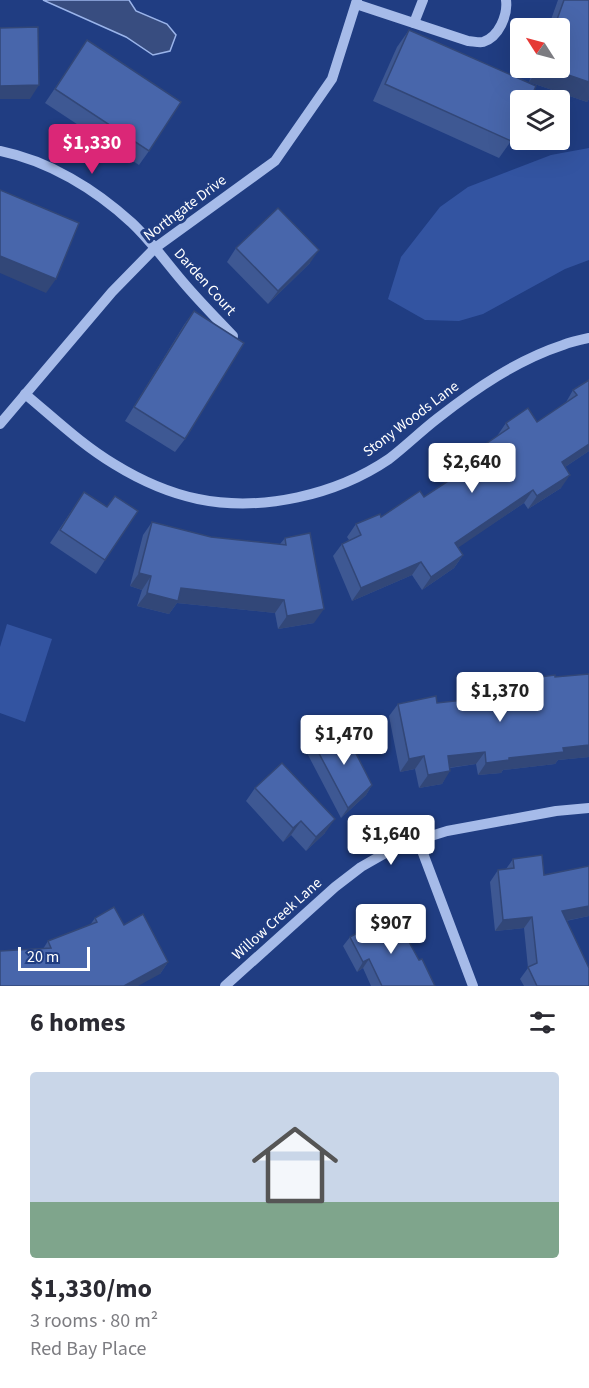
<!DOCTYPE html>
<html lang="en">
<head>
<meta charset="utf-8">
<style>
  body { margin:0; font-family:"Source Sans 3",sans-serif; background:#f2f2f3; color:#2b2b33; height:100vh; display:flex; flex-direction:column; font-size:22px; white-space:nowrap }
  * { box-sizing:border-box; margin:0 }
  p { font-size:20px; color:#7c7c81 }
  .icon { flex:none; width:33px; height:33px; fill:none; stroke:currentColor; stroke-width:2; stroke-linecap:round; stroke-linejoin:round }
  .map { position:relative; height:986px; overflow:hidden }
  .sheet { display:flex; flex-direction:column; background:#fff; flex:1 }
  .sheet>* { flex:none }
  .needle { width:39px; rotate:306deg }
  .fabs { position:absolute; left:510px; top:18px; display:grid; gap:12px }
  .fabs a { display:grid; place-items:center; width:60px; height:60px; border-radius:6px; background:#fff; box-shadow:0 6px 24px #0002; font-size:30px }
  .scale { position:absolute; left:18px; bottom:15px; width:72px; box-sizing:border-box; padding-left:6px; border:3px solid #fff; border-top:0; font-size:16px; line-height:21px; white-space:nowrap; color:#fff; -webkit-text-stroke:4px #203d82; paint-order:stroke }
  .price { position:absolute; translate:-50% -51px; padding:0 14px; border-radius:6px; background:#fff; color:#222; font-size:20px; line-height:39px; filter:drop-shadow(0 2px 3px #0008) }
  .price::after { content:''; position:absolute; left:50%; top:36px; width:18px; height:14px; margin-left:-9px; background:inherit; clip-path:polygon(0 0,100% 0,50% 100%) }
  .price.selected { background:#db2777; color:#fff }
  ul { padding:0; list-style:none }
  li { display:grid; align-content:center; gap:12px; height:318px; padding:0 30px }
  li span { display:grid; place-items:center; height:186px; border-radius:6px; color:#555 }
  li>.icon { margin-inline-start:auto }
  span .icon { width:108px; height:108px; fill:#fffc; stroke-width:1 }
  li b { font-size:26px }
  h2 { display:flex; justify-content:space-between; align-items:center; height:72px; padding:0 30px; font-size:26px }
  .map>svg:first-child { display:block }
  .green { fill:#3354a1 }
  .water { fill:#384d80; stroke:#9ab4ea; stroke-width:1.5 }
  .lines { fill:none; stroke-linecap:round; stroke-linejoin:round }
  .minor { stroke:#a6bbe9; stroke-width:10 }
  .wall { fill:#3e5893 }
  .shaded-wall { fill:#324778 }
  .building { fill:#4866ab; stroke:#324778; stroke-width:1.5 }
  .labels { text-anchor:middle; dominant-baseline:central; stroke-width:6; stroke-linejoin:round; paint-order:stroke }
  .street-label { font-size:15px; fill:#fff; stroke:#203d82 }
</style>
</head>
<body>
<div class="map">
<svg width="589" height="986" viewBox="0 0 589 986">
  <rect width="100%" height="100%" fill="#203d82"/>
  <g class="green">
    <polygon points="589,148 589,260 565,269 483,314 459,321 425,320 388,299 401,257 440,207 468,187 551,155"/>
    <polygon points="7,624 52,639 25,722 0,713 0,647"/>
  </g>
  <polygon class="water" points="43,0 129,0 136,11 167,24 176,35 170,51 153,55 126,37"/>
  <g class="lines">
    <g class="minor">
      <path d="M356,4L468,41C472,41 479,43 483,42C499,37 508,15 506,0"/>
      <polyline points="414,23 423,0"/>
      <path d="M0,151C49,161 95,189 132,223C151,241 166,262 183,282C199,301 216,318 233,336"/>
      <path d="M25,394C54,418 82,445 114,464C140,480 169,493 198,499C262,512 336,495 389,459C406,446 421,431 438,418C475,389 517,360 563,345C571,342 580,340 589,338"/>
      <polyline points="0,424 112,292 155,248 275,161 332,79 357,0"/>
      <polyline points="418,840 473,986"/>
      <polyline points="225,986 335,887 361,867 389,851 418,840 447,831 556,811 589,808"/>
    </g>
  </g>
  <g class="wall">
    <polygon points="558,0 589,0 589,99 587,102 529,82 534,68 560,68 560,28 548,28"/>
    <polygon points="409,30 511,141 499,158 373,101 397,47"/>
    <polygon points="78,54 149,151 139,165 45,103"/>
    <polygon points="236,248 310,263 268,304 227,262"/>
    <polygon points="194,311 185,439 175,452 125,421 184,325"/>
    <polygon points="589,380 589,451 565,467 561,488 528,509 524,503 458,547 463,555 454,568 422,590 412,575 352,601 333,556 342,544 349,540 347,537 356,524 381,517 424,497 456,476 453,473 462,460 497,436 506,423 537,422 565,404 573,390"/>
    <polygon points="84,492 105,560 96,574 50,543"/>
    <polygon points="152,522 211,537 280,544 285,538 314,623 278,629 275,613 177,603 169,614 137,606 142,590 130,586 143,535"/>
    <polygon points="589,674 589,757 558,760 555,764 503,770 501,773 478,775 476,764 450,768 442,784 419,788 415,769 400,772 389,716 398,704 437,703 508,695 508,693 517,680 555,677"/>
    <polygon points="314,744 372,785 366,795 341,818 307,753"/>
    <polygon points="255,788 325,833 306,851 291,835 283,842 246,801"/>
    <polygon points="513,859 544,875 589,866 589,916 566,921 589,986 524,986 520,979 528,968 524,928 495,931 490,882 498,870 506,869"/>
    <polygon points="95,918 124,925 168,962 160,974 43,949 48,941 90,925"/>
    <polygon points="350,937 419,960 435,986 371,986 363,968 357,972 343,946"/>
  </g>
  <g class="shaded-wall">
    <polygon points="539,68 548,68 589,82 589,99 587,102 529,82"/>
    <polygon points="39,85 30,99 0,99 0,86"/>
    <polygon points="319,250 310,263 268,304 278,291"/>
    <polygon points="0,256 56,279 46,293 0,273"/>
    <polygon points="589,444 589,451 553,475 562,462"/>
    <polygon points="570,475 561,488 528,509 537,496"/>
    <polygon points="533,490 524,503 446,556 455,543"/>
    <polygon points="463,555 454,568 422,590 431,577"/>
    <polygon points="421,562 412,575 352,601 361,588"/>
    <polygon points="139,573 151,576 142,590 130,586"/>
    <polygon points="181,588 284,600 275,613 177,603 169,614 137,606 147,593"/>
    <polygon points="324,609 314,623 278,629 287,616"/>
    <polygon points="589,745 589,757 558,760 555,764 503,770 501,773 478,775 486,763 563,748"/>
    <polygon points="485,752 476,764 439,769 448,756"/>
    <polygon points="424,756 415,769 400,772 409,759"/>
    <polygon points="450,771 442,784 419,788 428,775"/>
    <polygon points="372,785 366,795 341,818 348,808"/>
    <polygon points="335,819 325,833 306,851 316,837"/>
    <polygon points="301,821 291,835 283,842 293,828"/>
    <polygon points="589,906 589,916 554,923 562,911"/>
    <polygon points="532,917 524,928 495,931 503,920"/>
    <polygon points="369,959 363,968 357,972 363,962"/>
    <polygon points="168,962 160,974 138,986 124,986"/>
  </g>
  <g class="building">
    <polygon points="564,0 589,0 589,82 548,68 560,68 560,28 554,28"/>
    <polygon points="38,27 39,85 0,86 0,28"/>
    <polygon points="409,30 536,86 530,100 520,100 520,120 511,141 385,84"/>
    <polygon points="87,40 181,102 149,151 55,89"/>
    <polygon points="0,190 79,223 56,279 0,256"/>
    <polygon points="278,208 319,250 278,291 236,248"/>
    <polygon points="194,311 244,343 185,439 134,407"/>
    <polygon points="589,380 589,444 562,462 570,475 537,496 533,490 455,543 463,555 431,577 421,562 361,588 342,544 361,535 356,524 380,514 381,517 420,491 424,497 468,468 462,460 509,428 506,423 528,408 537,422 577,395 573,390"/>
    <polygon points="84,492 107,507 115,496 138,511 105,560 60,530"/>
    <polygon points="152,522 211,537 286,545 285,538 310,533 324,609 287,616 284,600 181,588 178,601 147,593 151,576 139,573"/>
    <polygon points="589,674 589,745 563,748 564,752 509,758 509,760 486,763 485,752 448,756 450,771 428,775 424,756 409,759 398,704 436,696 437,703 518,694 517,680 555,675 555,677"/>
    <polygon points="343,728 372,785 348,808 314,744"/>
    <polygon points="282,763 335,819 316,837 301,821 293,828 255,788"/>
    <polygon points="542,855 544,875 589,866 589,906 562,911 589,968 589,986 537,986 528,967 537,963 532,917 503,920 498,870 514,868 513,859"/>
    <polygon points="114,907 124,925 143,914 168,962 124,986 0,986 0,951 51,948 48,941 97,922 95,918"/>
    <polygon points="393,913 419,960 422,959 435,986 382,986 369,959 363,962 350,937"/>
  </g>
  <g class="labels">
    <g class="street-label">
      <text transform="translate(185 208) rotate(-37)">Northgate Drive</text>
      <text transform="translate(205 282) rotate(48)">Darden Court</text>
      <text transform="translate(411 419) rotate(-37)">Stony Woods Lane</text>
      <text transform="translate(277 919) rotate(-42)">Willow Creek Lane</text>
    </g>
  </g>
</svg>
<div class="fabs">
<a><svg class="needle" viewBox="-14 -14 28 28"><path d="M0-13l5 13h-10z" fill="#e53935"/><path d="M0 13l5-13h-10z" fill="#7c7c81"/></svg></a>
<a><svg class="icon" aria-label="layers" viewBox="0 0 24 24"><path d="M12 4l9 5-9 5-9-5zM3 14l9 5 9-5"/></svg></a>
</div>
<div class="scale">20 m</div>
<b class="price selected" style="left:92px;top:175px">$1,330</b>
<b class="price" style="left:472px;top:494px">$2,640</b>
<b class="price" style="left:500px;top:723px">$1,370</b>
<b class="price" style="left:344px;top:766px">$1,470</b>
<b class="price" style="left:391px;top:866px">$1,640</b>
<b class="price" style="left:391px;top:955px">$907</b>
</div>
<section class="sheet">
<h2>6 homes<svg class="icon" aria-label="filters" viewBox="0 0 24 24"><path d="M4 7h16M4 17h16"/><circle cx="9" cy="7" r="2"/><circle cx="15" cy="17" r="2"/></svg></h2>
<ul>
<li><span style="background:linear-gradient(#c9d6e8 70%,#7fa58c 0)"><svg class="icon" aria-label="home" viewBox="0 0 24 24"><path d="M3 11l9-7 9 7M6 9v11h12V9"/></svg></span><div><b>$1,330/mo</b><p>3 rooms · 80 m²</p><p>Red Bay Place</p></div></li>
</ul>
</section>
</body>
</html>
